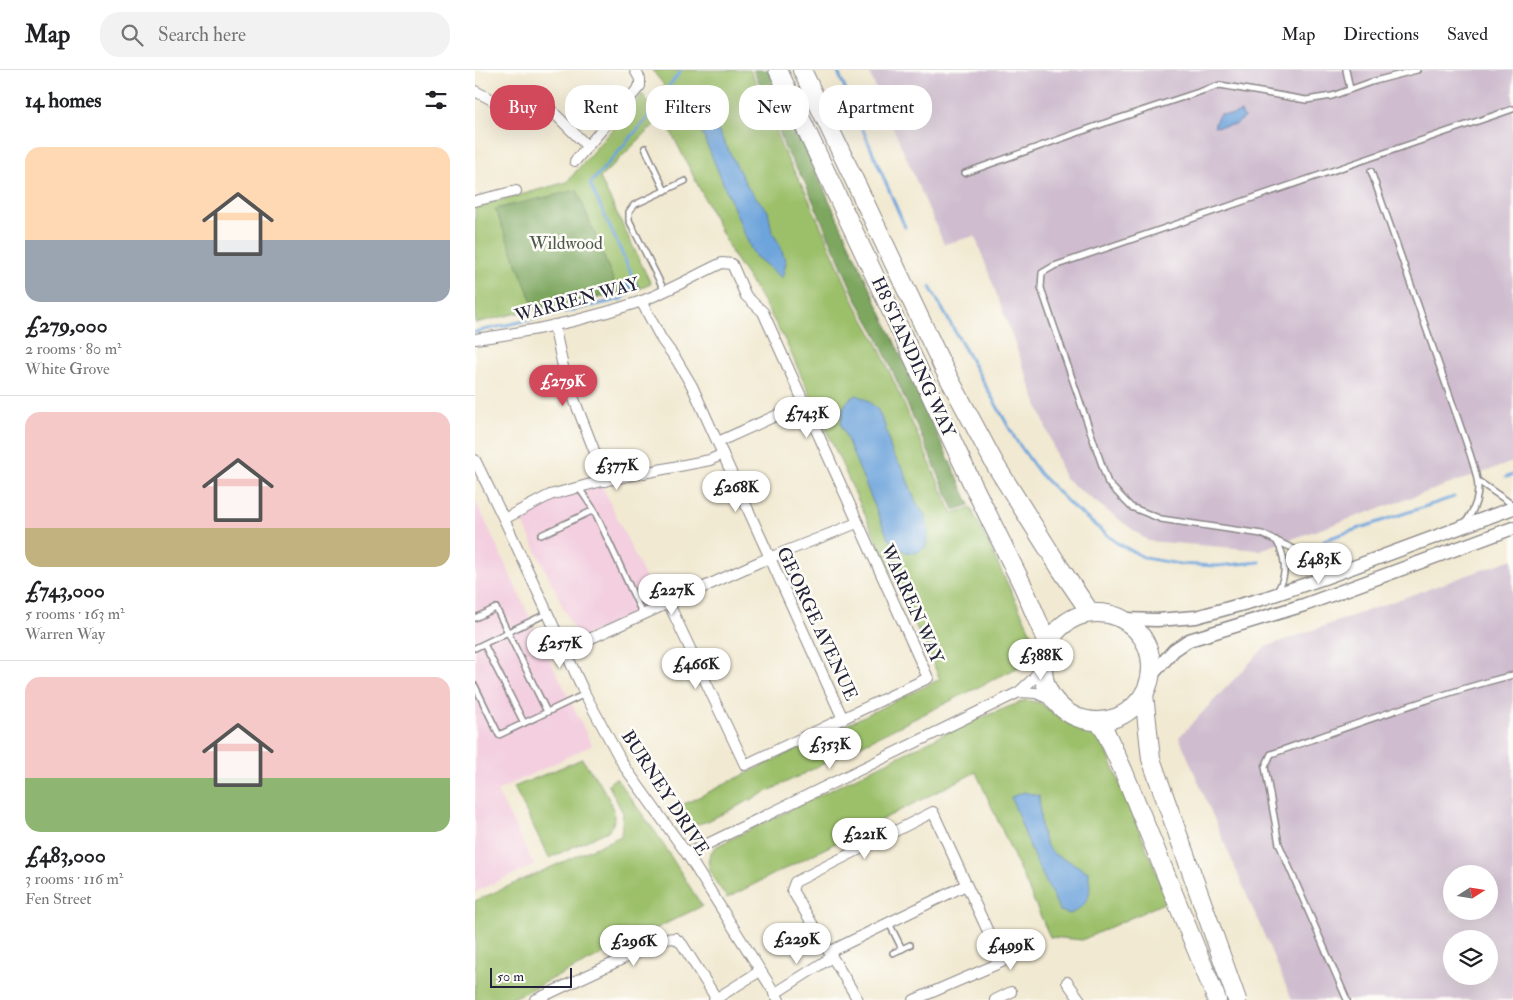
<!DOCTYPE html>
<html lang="en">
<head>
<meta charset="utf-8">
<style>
  body { margin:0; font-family:"IM FELL Double Pica",serif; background:#f2f2f2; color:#202124; height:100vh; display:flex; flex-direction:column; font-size:19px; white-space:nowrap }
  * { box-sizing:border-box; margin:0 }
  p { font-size:16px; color:#757577 }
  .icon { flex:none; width:28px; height:28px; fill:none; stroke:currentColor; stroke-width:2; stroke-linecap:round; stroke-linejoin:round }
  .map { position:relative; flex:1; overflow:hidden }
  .sheet { display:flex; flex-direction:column; background:#fff; width:475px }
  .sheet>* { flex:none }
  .hud { position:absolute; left:15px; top:15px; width:475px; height:45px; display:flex; gap:10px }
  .needle { width:32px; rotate:78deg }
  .controls { position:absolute; left:968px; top:795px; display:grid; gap:10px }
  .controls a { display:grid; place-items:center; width:55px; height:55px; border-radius:50%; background:#fff; box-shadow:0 5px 20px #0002; font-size:25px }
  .scale { position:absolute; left:15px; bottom:12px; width:82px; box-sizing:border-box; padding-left:5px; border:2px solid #22223b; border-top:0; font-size:14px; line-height:18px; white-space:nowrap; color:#22223b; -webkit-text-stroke:4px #fdfcf7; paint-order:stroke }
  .price { position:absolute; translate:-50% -42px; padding:0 11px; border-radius:18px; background:#fff; color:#222; font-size:16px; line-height:32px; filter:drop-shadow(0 1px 2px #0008) }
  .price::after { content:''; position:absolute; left:50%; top:30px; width:15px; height:11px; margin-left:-8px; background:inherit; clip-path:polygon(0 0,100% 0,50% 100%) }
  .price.on { background:#d1495b; color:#fff }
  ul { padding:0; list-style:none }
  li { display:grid; align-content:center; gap:10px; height:265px; padding:0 25px }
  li+li { border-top:1px solid #e0e0e0 }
  li span { display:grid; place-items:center; height:155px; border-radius:15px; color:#555 }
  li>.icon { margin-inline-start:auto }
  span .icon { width:90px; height:90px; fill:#fffc; stroke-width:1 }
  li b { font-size:21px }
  h2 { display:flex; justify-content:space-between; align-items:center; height:60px; padding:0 25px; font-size:21px }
  .chip { padding:0 18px; border-radius:20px; background:#fff; box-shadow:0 5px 20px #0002; font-size:18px; line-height:45px }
  .chip.on { background:#d1495b; color:#fff }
  header { display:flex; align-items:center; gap:30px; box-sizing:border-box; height:70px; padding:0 25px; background:#fff; border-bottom:1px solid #e0e0e0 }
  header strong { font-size:24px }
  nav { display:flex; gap:28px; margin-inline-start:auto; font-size:18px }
  .search { width:350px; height:45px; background:#f2f2f2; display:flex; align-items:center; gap:12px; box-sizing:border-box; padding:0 18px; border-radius:20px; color:#757577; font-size:19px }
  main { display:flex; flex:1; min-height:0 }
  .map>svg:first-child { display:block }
  .built { fill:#f3cfe0 }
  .industrial { fill:#cfbdcf; fill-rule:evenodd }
  .green { fill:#9cc06a; stroke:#5f7152 }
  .forest { fill:#7da65e; stroke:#50644c }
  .water { fill:#6ea4dc; stroke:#48638c }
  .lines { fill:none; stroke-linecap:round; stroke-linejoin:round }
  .stream { stroke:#6ea4dc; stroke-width:3 }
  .service-casing { stroke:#8a8686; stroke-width:8 }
  .minor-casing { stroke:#8a8686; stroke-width:12 }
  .tertiary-casing { stroke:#8a8686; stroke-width:15 }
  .trunk-casing { stroke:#8a8686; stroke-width:20 }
  .service { stroke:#fff; stroke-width:5 }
  .minor { stroke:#fff; stroke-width:10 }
  .tertiary { stroke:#fff; stroke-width:12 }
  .trunk { stroke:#fff; stroke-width:18 }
  .labels { text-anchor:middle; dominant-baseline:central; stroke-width:5; stroke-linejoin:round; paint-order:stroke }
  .park-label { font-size:18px; fill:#4d594b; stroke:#fdfcf7 }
  .street-label { font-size:18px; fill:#22223b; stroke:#fdfcf7 }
</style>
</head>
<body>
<header>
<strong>Map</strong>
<div class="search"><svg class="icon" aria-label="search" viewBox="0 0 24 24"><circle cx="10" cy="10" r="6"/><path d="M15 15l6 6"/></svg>Search here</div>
<nav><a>Map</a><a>Directions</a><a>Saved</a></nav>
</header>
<main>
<section class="sheet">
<h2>14 homes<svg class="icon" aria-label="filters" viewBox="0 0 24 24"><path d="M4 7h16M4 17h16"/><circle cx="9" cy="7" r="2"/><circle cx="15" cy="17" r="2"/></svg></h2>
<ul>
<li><span style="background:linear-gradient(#ffd9b3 60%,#9aa5b1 0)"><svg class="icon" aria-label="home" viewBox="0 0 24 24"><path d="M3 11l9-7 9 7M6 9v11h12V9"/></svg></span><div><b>£279,000</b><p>2 rooms · 80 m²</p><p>White Grove</p></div></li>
<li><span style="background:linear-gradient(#f6c9c9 75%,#c2b280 0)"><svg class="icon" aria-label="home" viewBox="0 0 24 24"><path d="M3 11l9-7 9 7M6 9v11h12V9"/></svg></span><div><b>£743,000</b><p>5 rooms · 163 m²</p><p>Warren Way</p></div></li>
<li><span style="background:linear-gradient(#f6c9c9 65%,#8fb573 0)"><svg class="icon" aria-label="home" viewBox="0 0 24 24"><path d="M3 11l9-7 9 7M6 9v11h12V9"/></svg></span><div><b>£483,000</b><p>3 rooms · 116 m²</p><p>Fen Street</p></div></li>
</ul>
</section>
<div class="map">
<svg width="1038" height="930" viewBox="0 0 1038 930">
  <rect width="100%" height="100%" fill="#fdfcf7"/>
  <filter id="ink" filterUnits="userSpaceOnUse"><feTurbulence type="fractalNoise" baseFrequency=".02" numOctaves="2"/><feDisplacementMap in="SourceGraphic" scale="10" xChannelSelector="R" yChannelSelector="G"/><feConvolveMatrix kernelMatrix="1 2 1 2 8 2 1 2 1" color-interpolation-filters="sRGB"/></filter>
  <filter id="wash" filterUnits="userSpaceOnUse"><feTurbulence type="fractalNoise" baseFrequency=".0096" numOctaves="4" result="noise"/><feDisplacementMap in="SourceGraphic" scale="20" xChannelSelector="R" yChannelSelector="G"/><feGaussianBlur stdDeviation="1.12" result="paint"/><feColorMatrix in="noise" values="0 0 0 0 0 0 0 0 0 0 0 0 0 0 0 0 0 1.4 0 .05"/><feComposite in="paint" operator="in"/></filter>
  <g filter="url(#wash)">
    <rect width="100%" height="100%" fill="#f1e9d1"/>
    <g class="built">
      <polygon points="127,416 182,532 103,569 44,444 78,427"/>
      <polygon points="0,429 57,552 117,675 22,721 59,795 0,822"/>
    </g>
    <g class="industrial">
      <polygon points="393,0 1038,0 1038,392 785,480 673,471 590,409 500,166 469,174"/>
      <path d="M1038,489V930H817L704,667L790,577ZM976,804H1014V841H976ZM976,869H1014V906H976Z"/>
    </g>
    <g class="green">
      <path d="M177,0H275L298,47L306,77L331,123L380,234L401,271L477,443L496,438L560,571L558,590L233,751C214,758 212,753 201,738L465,609L310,270L285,226L259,187L178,26L189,15Z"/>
      <polygon points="167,24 186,48 125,108 176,214 154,223 144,224 60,239 0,253 0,137 92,112"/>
      <path d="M551,630L565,633L593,653L623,660L693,831L607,870L575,867L501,702L252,828C241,811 222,793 242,776L483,657Z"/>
      <path d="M107,689C118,705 153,744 133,761L74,788L39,717Z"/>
      <polygon points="141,708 181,763 227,836 34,930 0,930 0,831 146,766 148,743 133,714"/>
    </g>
    <g class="forest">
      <polygon points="278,0 294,0 495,435 479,440 401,264 382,231 330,113 309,77 300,46"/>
      <polygon points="102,120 144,224 60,239 20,139"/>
    </g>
    <g class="water">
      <polygon points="766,42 769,48 760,55 739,57 742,48 745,44 757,45"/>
      <polygon points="233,50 241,56 273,118 293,141 297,162 305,175 311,193 307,208 280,186 276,179 224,56"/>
      <polygon points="158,207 165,219 154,223 151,222 147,217 148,213"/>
      <path d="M382,325L392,330L403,340L410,356L417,383L428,399L441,432L451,447L453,464L451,477L441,483L430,482L413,468L366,355C368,339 367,332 382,325Z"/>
      <path d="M549,722L564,726C566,744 563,770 578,783C582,787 590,789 596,792C602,795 607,799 613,802C617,824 615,834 595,844L585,841L558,785L536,727Z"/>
    </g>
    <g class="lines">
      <g class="stream">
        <polyline points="362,0 430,157"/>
        <polyline points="158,207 115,114 171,50 177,38 205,2"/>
        <polyline points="455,217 541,370 565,404 598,437 642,473 670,488 704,494 742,496 785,492"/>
        <polyline points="0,262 147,229 154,223"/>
        <polyline points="1031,407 1038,405"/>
        <polyline points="849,470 979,427"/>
      </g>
    </g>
  </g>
  <g filter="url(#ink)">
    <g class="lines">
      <defs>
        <g id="service">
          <polyline points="871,0 875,19"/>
          <polyline points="170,78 190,121"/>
          <path d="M896,101L991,372C1001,404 1012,421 991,452"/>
          <polyline points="490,103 633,52 745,15 831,30 857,26 896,12 942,0"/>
          <polyline points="189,220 154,150 154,142 159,135 210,111"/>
          <polyline points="1003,411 1038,435"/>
          <polyline points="104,418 119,440 168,545"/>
          <polyline points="66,465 119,440"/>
          <path d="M801,470C811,487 813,503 803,520"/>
          <polyline points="848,508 832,494 821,480 787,464 686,449 656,437 633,413 566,218 567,203 579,196 1038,39"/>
          <polyline points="0,548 21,538 72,642"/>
          <polyline points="9,574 49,653"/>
          <polyline points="0,578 73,543"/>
          <polyline points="0,616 24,665 110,624"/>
          <polyline points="414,853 427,879"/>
          <polyline points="418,883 435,875"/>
          <path d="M872,930L804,774L790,697L796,684C876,656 956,626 1038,605"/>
        </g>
        <g id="minor">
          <polyline points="0,21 19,31 58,22 112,76"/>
          <polyline points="148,36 165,16 165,9 160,0"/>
          <polyline points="100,91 141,43"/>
          <polyline points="0,131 41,121"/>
          <polyline points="166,231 187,270 201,289 217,316 368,649"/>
          <polyline points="79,255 90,306 126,398 130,411"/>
          <path d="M0,269C56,262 111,250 164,232C192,222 221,205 247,193L257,194L271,226L288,242L453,608L270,695L194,534"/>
          <polyline points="243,372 329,333"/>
          <polyline points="0,390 29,449 110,624 149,696 212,784 304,930"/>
          <polyline points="29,449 75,425 127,411 235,390 248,384"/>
          <polyline points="90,580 284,492 382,453"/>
          <polyline points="544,622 561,623 579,631"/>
          <polyline points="212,784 544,622 558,609 567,595"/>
          <polyline points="354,882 491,815"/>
          <polyline points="592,912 605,930"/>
          <polyline points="299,924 357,887"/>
          <polyline points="60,930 190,869 200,868 207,874 241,928"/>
          <polyline points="239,930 285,901"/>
          <polyline points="383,930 317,820 320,812 458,742 527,892 439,930"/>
          <polyline points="520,930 536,922"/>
        </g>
        <g id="tertiary">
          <polyline points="649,549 682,550 721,547 790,528 849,508 1038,438"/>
          <polyline points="675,607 699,580 714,570 829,535 1038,458"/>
        </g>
        <g id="trunk">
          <polyline points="303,0 497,413 547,514 566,558 572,575"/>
          <polyline points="327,0 469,299 521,396 585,498 615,542"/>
          <circle cx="622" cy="597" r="54"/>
          <polyline points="669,624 676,689 762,930"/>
          <polyline points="623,651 630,661 648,700 742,930"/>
        </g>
      </defs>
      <use href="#service" class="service-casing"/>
      <use href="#minor" class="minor-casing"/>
      <use href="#tertiary" class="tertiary-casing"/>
      <use href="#trunk" class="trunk-casing"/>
      <use href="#service" class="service"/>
      <use href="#minor" class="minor"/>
      <use href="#tertiary" class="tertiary"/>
      <use href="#trunk" class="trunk"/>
    </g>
  </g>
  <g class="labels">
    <g class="park-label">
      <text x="91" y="173">Wildwood</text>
    </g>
    <g class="street-label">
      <text transform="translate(102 230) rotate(-15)">WARREN WAY</text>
      <text transform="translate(438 287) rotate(65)">H8 STANDING WAY</text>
      <text transform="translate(437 534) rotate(66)">WARREN WAY</text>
      <text transform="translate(342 554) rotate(65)">GEORGE AVENUE</text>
      <text transform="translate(190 723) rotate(57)">BURNEY DRIVE</text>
    </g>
  </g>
</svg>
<div class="controls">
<a><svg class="needle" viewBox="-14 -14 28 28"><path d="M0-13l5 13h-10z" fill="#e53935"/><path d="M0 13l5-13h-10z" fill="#757577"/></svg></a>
<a><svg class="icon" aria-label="layers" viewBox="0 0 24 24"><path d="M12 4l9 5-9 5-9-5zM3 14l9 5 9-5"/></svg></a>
</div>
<div class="scale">50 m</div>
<b class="price on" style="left:88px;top:337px">£279K</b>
<b class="price" style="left:332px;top:369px">£743K</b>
<b class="price" style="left:142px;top:421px">£377K</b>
<b class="price" style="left:261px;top:443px">£268K</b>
<b class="price" style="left:844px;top:515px">£483K</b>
<b class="price" style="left:197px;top:546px">£227K</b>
<b class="price" style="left:85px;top:599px">£257K</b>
<b class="price" style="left:566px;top:611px">£388K</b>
<b class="price" style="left:221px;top:620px">£466K</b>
<b class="price" style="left:355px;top:700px">£353K</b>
<b class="price" style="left:390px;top:790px">£221K</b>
<b class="price" style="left:322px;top:895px">£229K</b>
<b class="price" style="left:159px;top:897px">£296K</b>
<b class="price" style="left:536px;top:901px">£499K</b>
<div class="hud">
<a class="chip on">Buy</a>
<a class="chip">Rent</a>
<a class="chip">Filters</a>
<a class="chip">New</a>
<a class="chip">Apartment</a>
</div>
</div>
</main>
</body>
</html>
